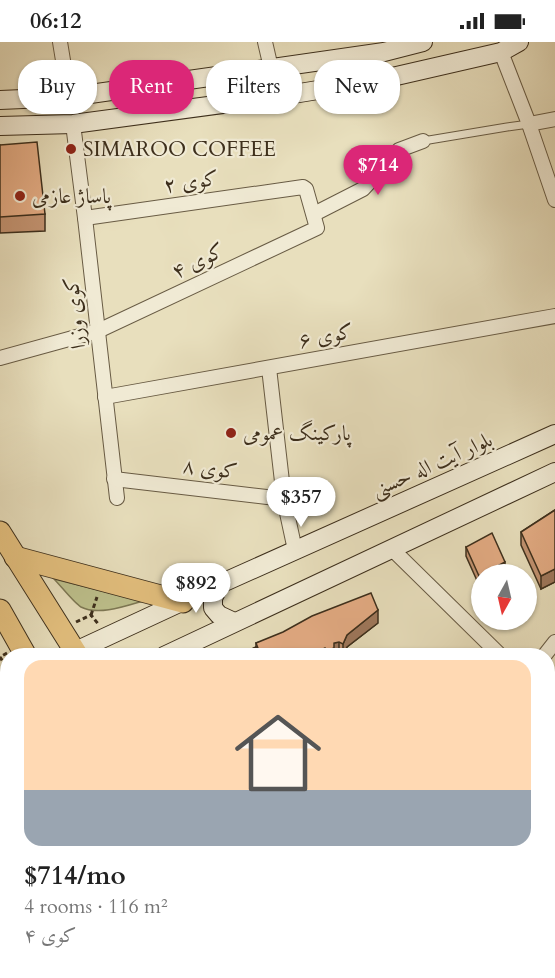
<!DOCTYPE html>
<html lang="en">
<head>
<meta charset="utf-8">
<style>
  body { margin:0; font-family:Cardo,Amiri,serif; background:#f6f6f6; color:#222; height:100vh; display:flex; flex-direction:column; font-size:22px; white-space:nowrap }
  * { box-sizing:border-box; margin:0 }
  p { font-size:20px; color:#767676 }
  .icon { flex:none; width:33px; height:33px; fill:none; stroke:currentColor; stroke-width:2; stroke-linecap:round; stroke-linejoin:round }
  .map { position:relative; flex:1; overflow:hidden }
  .drawer { position:absolute; left:0px; top:606px; width:555px; height:330px; display:flex; flex-direction:column; background:#fff; border-radius:24px 24px 0 0; box-shadow:0 2px 4px #0004 }
  .drawer>* { flex:none }
  .guide { position:absolute; left:18px; top:18px; width:519px; height:54px; display:flex; gap:12px }
  .needle { width:39px; rotate:188deg }
  .tools { position:absolute; left:471px; top:522px; display:grid; gap:12px }
  .tools a { display:grid; place-items:center; width:66px; height:66px; border-radius:50%; background:#fff; box-shadow:0 2px 4px #0004; font-size:30px }
  .price { position:absolute; translate:-50% -51px; padding:0 14px; border-radius:21px; background:#fff; color:#222; font-size:20px; line-height:39px; filter:drop-shadow(0 2px 3px #0008) }
  .price::after { content:''; position:absolute; left:50%; top:36px; width:18px; height:14px; margin-left:-9px; background:inherit; clip-path:polygon(0 0,100% 0,50% 100%) }
  .price.selected { background:#db2777; color:#fff }
  ul { padding:0; list-style:none }
  li { display:grid; align-content:center; gap:12px; height:318px; padding:0 24px }
  li+li { border-top:2px solid #e0e0e0 }
  li span { display:grid; place-items:center; height:186px; border-radius:18px; color:#555 }
  li>.icon { margin-inline-start:auto }
  span .icon { width:108px; height:108px; fill:#fffc; stroke-width:1 }
  li b { font-size:26px }
  .chip { padding:0 21px; border-radius:24px; background:#fff; box-shadow:0 2px 4px #0004; font-size:21px; line-height:54px }
  .chip.selected { background:#db2777; color:#fff }
  .status { display:flex; justify-content:space-between; align-items:center; height:42px; padding:0 30px; background:#fff; direction:ltr }
  .status svg { height:16px; fill:currentColor }
  .map>svg:first-child { display:block }
  .green { fill:#bdc08c; stroke:#7d7854; stroke-width:1.5 }
  .lines { fill:none; stroke-linecap:round; stroke-linejoin:round }
  .lane-casing { stroke:#685b44; stroke-width:9 }
  .street-casing { stroke:#685b44; stroke-width:16 }
  .secondary-casing { stroke:#3d2f1c; stroke-width:20 }
  .primary-casing { stroke:#3d2f1c; stroke-width:23 }
  .path { stroke:#3d2f1c; stroke-width:3; stroke-dasharray:4.5 3; stroke-linecap:butt }
  .lane { stroke:#f0ead4; stroke-width:7 }
  .street { stroke:#f0ead4; stroke-width:14 }
  .secondary { stroke:#f0ead4; stroke-width:18 }
  .primary { stroke:#e4c07e; stroke-width:21 }
  .wall { fill:#c39371; stroke:#3d2f1c; stroke-width:1.5 }
  .shaded-wall { fill:#9f785c; stroke:#3d2f1c; stroke-width:1.5 }
  .building { fill:#e3ab83; stroke:#3d2f1c; stroke-width:1.5 }
  .poi-dot { fill:#8f2418; stroke:#f0ead4; stroke-width:2 }
  .labels { text-anchor:middle; dominant-baseline:central; stroke-width:4.5; stroke-linejoin:round; paint-order:stroke }
  .poi-label { font-size:21px; fill:#3d2f1c; stroke:#f0ead4; text-anchor:start }
  .street-label { font-size:21px; fill:#3d2f1c; stroke:#f0ead4 }
</style>
</head>
<body>
<div class="status"><b>06:12</b><svg viewBox="0 0 49 12"><path d="M0 12V9h3v3zM5 12V6h3v6zM10 12V3h3v9zM15 12V0h3v12zM26 1h20v11H26zM47 4h2v5h-2z"/></svg></div>
<div class="map">
<svg width="555" height="936" viewBox="0 0 555 936">
  <rect width="100%" height="100%" fill="#e8dfbd"/>
  <filter id="stains"><feTurbulence type="fractalNoise" baseFrequency=".00333" numOctaves="4"/><feColorMatrix values="0 0 0 0 .2 0 0 0 0 .09 0 0 0 0 .02 0 0 0 .5 -.17"/></filter>
  <radialGradient id="worn" r=".72"><stop offset=".6" stop-color="#630" stop-opacity="0"/><stop offset="1" stop-color="#630" stop-opacity=".3"/></radialGradient>
  <path class="green" d="M54,537L143,559C126,564 98,574 81,565C74,561 61,544 54,537Z"/>
  <g class="lines">
    <defs>
      <g id="lane">
        <polyline points="423,99 507,85 529,82"/>
        <polyline points="483,928 487,932 484,936"/>
      </g>
      <g id="street">
        <polyline points="60,0 69,55"/>
        <polyline points="265,0 271,26"/>
        <polyline points="501,10 529,82 555,158"/>
        <polyline points="73,82 85,176 117,456"/>
        <polyline points="529,82 555,77"/>
        <polyline points="314,172 363,147 399,108 423,99"/>
        <polyline points="0,316 98,289 317,186 306,147 303,145 85,176"/>
        <polyline points="269,326 284,457 295,508"/>
        <polyline points="105,355 555,274"/>
        <polyline points="114,437 284,457"/>
        <polyline points="392,507 501,614"/>
        <polyline points="544,614 555,600"/>
        <polyline points="548,695 555,702"/>
        <polyline points="548,761 555,754"/>
        <polyline points="548,871 555,864"/>
        <polyline points="228,936 237,928"/>
      </g>
      <g id="secondary">
        <polyline points="0,58 69,55 384,10 423,0"/>
        <polyline points="0,84 73,82 275,55 379,38 501,10 519,0"/>
        <polyline points="220,542 213,556 213,566 219,573 234,580"/>
        <polyline points="65,614 220,542 555,392"/>
        <polyline points="164,614 555,430"/>
        <polyline points="0,654 8,649"/>
        <polyline points="0,703 8,698"/>
      </g>
      <g id="primary">
        <polyline points="0,490 78,614"/>
        <polyline points="15,515 183,560"/>
        <polyline points="0,568 26,614"/>
        <polyline points="0,743 8,744"/>
        <polyline points="263,928 269,936"/>
        <polyline points="301,928 307,936"/>
      </g>
    </defs>
    <use href="#lane" class="lane-casing"/>
    <use href="#street" class="street-casing"/>
    <use href="#secondary" class="secondary-casing"/>
    <use href="#primary" class="primary-casing"/>
    <g class="path">
      <polyline points="91,573 97,555"/>
      <polyline points="76,580 91,573 99,583"/>
      <polyline points="7,611 0,615 8,628"/>
    </g>
    <use href="#lane" class="lane"/>
    <use href="#street" class="street"/>
    <use href="#secondary" class="secondary"/>
    <use href="#primary" class="primary"/>
  </g>
  <g class="wall">
    <polygon points="0,103 45,172 45,189 0,191"/>
    <polygon points="555,468 555,540 541,547 521,503 521,490"/>
    <polygon points="466,505 505,529 499,532 482,532 479,543 466,514"/>
    <polygon points="378,581 347,605 344,614 339,612 336,614 237,614 256,605 256,601"/>
  </g>
  <g class="shaded-wall">
    <polygon points="505,520 505,529 499,532 482,532"/>
    <polygon points="555,527 555,540 541,547 541,534"/>
    <polygon points="482,533 482,542 479,543 479,534"/>
    <polygon points="378,568 378,581 347,605 343,614 343,602 347,593"/>
    <polygon points="339,600 339,612 336,614 327,614 327,609 334,601"/>
    <polygon points="325,606 325,614 313,614 319,609"/>
    <polygon points="175,928 196,928 187,936 166,936"/>
  </g>
  <g class="building">
    <polygon points="37,100 45,172 0,175 0,103"/>
    <polygon points="555,468 555,527 541,534 521,490"/>
    <polygon points="492,491 505,520 479,534 466,505"/>
    <polygon points="371,551 378,568 347,593 343,602 339,600 334,601 334,606 327,609 325,606 319,609 319,611 313,614 261,614 256,601 283,590 312,574"/>
    <polygon points="256,605 259,614 237,614"/>
    <polygon points="0,748 8,748 8,928 175,928 166,936 0,936"/>
  </g>
  <g class="poi-dot">
    <circle cx="71" cy="107" r="6"/>
    <circle cx="20" cy="154" r="6"/>
    <circle cx="231" cy="391" r="6"/>
  </g>
  <g class="labels">
    <g class="poi-label">
      <text x="83" y="107">SIMAROO COFFEE</text>
      <text x="32" y="154">پاساژ عازمی</text>
      <text x="243" y="391">پارکینگ عمومی</text>
    </g>
    <g class="street-label">
      <text transform="translate(191 140) rotate(-8)">کوی ۲</text>
      <text transform="translate(198 219) rotate(-25)">کوی ۴</text>
      <text transform="translate(75 271) rotate(-96)">کوی وزرا</text>
      <text transform="translate(326 294) rotate(-10)">کوی ۶</text>
      <text transform="translate(432 423) rotate(-24)">بلوار آیت اله حسنی</text>
      <text transform="translate(210 427) rotate(7)">کوی ۸</text>
    </g>
  </g>
  <rect width="100%" height="100%" filter="url(#stains)"/>
  <rect width="100%" height="100%" fill="url(#worn)"/>
</svg>
<div class="tools">
<a><svg class="needle" viewBox="-14 -14 28 28"><path d="M0-13l5 13h-10z" fill="#e53935"/><path d="M0 13l5-13h-10z" fill="#767676"/></svg></a>
</div>
<b class="price selected" style="left:378px;top:154px">$714</b>
<b class="price" style="left:301px;top:486px">$357</b>
<b class="price" style="left:196px;top:572px">$892</b>
<div class="guide">
<a class="chip">Buy</a>
<a class="chip selected">Rent</a>
<a class="chip">Filters</a>
<a class="chip">New</a>
</div>
<section class="drawer">
<ul>
<li><span style="background:linear-gradient(#ffd9b3 70%,#9aa5b1 0)"><svg class="icon" aria-label="home" viewBox="0 0 24 24"><path d="M3 11l9-7 9 7M6 9v11h12V9"/></svg></span><div><b>$714/mo</b><p>4 rooms · 116 m²</p><p>کوی ۴</p></div></li>
</ul>
</section>
</div>
</body>
</html>
